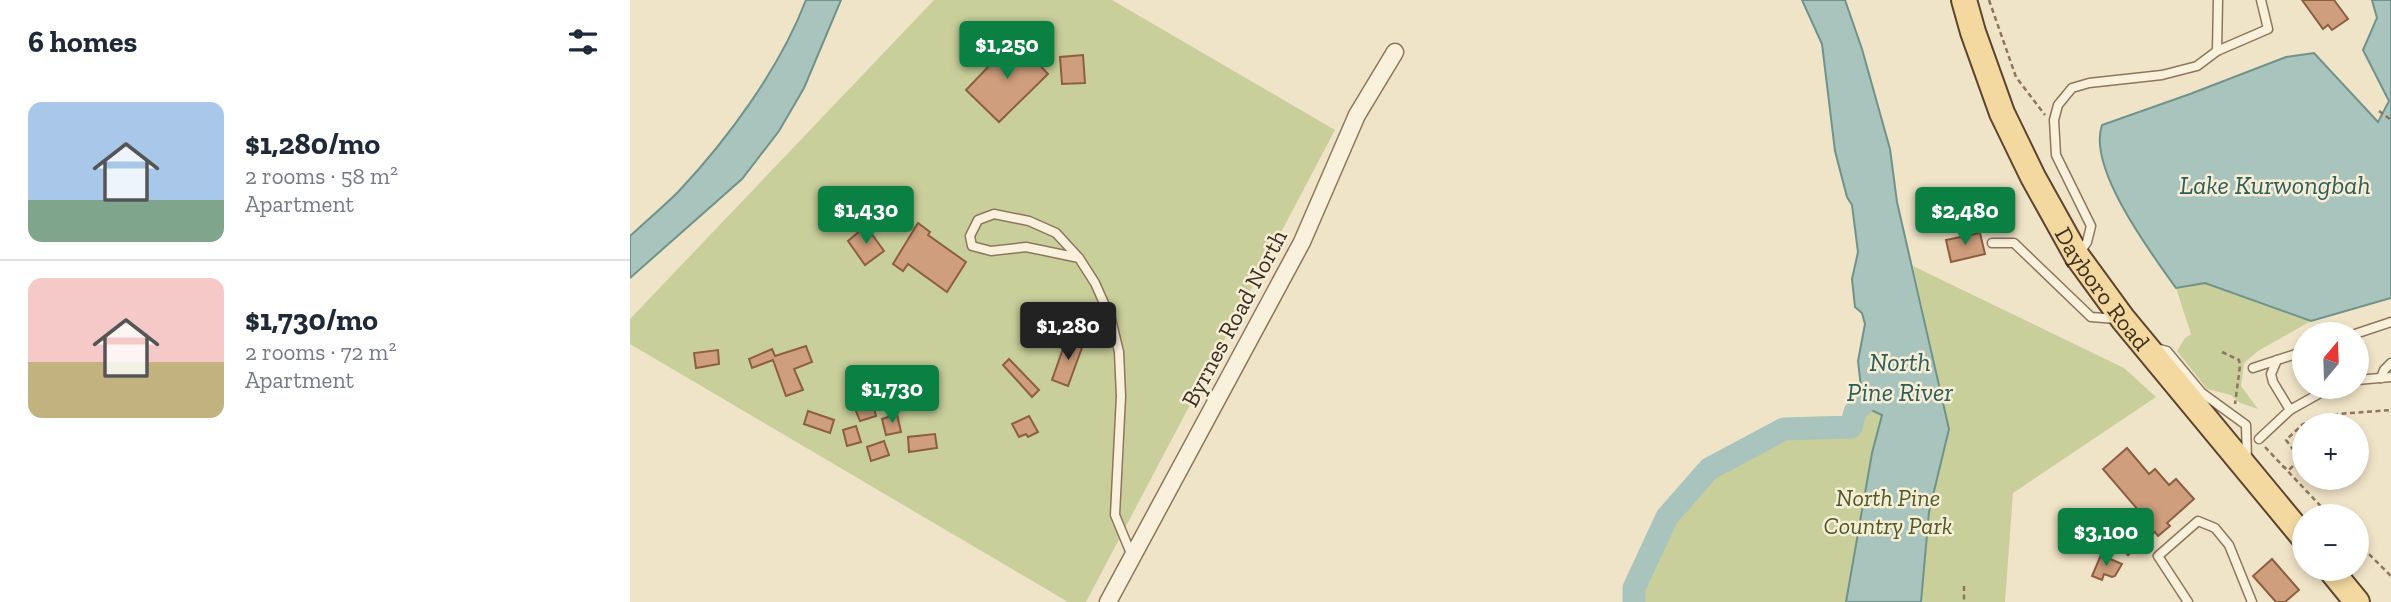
<!DOCTYPE html>
<html lang="en">
<head>
<meta charset="utf-8">
<style>
  body { margin:0; font-family:"Zilla Slab",serif; background:#f6f6f7; color:#1f2937; height:100vh; display:flex; flex-direction:column; font-size:26px; white-space:nowrap }
  * { box-sizing:border-box; margin:0 }
  p { font-size:23px; color:#747a83 }
  .icon { flex:none; width:38px; height:38px; fill:none; stroke:currentColor; stroke-width:2; stroke-linecap:round; stroke-linejoin:round }
  .map { position:relative; flex:1; overflow:hidden }
  .side { display:flex; flex-direction:column; background:#fff; width:630px }
  .side>* { flex:none }
  .needle { width:46px; rotate:19deg }
  .controls { position:absolute; left:1662px; top:322px; display:grid; gap:14px }
  .controls a { display:grid; place-items:center; width:77px; height:77px; border-radius:50%; background:#fff; box-shadow:0 4px 10px #0003; font-size:35px }
  .price { position:absolute; translate:-50% -60px; padding:0 16px; border-radius:7px; background:#0b8043; color:#fff; font-size:23px; line-height:46px; filter:drop-shadow(0 2px 4px #0008) }
  .price::after { content:''; position:absolute; left:50%; top:42px; width:21px; height:16px; margin-left:-10px; background:inherit; clip-path:polygon(0 0,100% 0,50% 100%) }
  .price.active { background:#222; color:#fff }
  ul { padding:0; list-style:none }
  li { display:flex; align-items:center; gap:21px; height:175px; padding:0 28px }
  li+li { border-top:2px solid #e0e1e3 }
  li span { display:grid; place-items:center; flex:none; width:196px; height:140px; border-radius:14px; color:#555 }
  li>.icon { margin-inline-start:auto }
  span .icon { width:84px; height:84px; fill:#fffc; stroke-width:1 }
  li b { font-size:30px }
  h2 { display:flex; justify-content:space-between; align-items:center; height:84px; padding:0 28px; font-size:30px }
  main { display:flex; flex:1; min-height:0 }
  .map>svg:first-child { display:block }
  .green { fill:#c9cf9b }
  .water { fill:#a9c4bc; stroke:#6f938a; stroke-width:2 }
  .lines { fill:none; stroke-linecap:round; stroke-linejoin:round }
  .river { stroke:#a9c4bc; stroke-width:23 }
  .building { fill:#cf9f7d; stroke:#8d5f41; stroke-width:2 }
  .service-casing { stroke:#8d765c; stroke-width:11 }
  .minor-casing { stroke:#8d765c; stroke-width:19 }
  .primary-casing { stroke:#5b4430; stroke-width:28 }
  .path { stroke:#8d765c; stroke-width:2.5; stroke-dasharray:5 3.5; stroke-linecap:butt }
  .service { stroke:#faf1dc; stroke-width:8 }
  .minor { stroke:#faf1dc; stroke-width:16 }
  .primary { stroke:#f3d9a0; stroke-width:24 }
  .labels { text-anchor:middle; dominant-baseline:central; stroke-width:5; stroke-linejoin:round; paint-order:stroke }
  .street-label { font-size:24px; fill:#3d2e20; stroke:#f7eed8 }
  .park-label { font-size:24px; font-style:italic; fill:#4d5a26; stroke:#f7eed8 }
  .water-label { font-size:26px; font-style:italic; fill:#2f5d5a; stroke:#f7eed8 }
</style>
</head>
<body>
<main>
<section class="side">
<h2>6 homes<svg class="icon" aria-label="filters" viewBox="0 0 24 24"><path d="M4 7h16M4 17h16"/><circle cx="9" cy="7" r="2"/><circle cx="15" cy="17" r="2"/></svg></h2>
<ul>
<li><span style="background:linear-gradient(#a9c7e8 70%,#7fa58c 0)"><svg class="icon" aria-label="home" viewBox="0 0 24 24"><path d="M3 11l9-7 9 7M6 9v11h12V9"/></svg></span><div><b>$1,280/mo</b><p>2 rooms · 58 m²</p><p>Apartment</p></div></li>
<li><span style="background:linear-gradient(#f6c9c9 60%,#c2b280 0)"><svg class="icon" aria-label="home" viewBox="0 0 24 24"><path d="M3 11l9-7 9 7M6 9v11h12V9"/></svg></span><div><b>$1,730/mo</b><p>2 rooms · 72 m²</p><p>Apartment</p></div></li>
</ul>
</section>
<div class="map">
<svg width="1761" height="602" viewBox="0 0 1761 602">
  <rect width="100%" height="100%" fill="#f0e4c8"/>
  <g class="green">
    <polygon points="304,0 482,0 705,130 456,602 438,602 0,344 0,319"/>
    <path d="M1283,266L1494,368L1526,397L1383,493L1375,602H1004V588L1037,517L1079,469L1154,429L1220,427L1225,412L1233,403C1244,419 1299,425 1319,429Z"/>
    <polygon points="1575,283 1680,319 1681,321 1628,351 1614,363 1611,386 1628,409 1610,403 1601,395 1577,389 1547,351 1555,338 1561,334 1546,288"/>
  </g>
  <g class="water">
    <path d="M176,0H211L174,88L149,131L112,179L0,278V236C16,221 33,207 48,192C98,139 150,68 176,0Z"/>
    <polygon points="1172,0 1215,0 1232,49 1260,149 1267,202 1319,429 1299,512 1291,602 1216,602 1242,453 1252,415 1237,408 1225,412 1232,396 1228,361 1235,324 1232,313 1225,307 1222,279 1228,252 1222,205 1217,197 1205,151 1192,44"/>
    <path d="M1742,0H1761V298L1681,321L1575,283L1546,288C1521,253 1457,168 1472,125L1560,94L1656,57L1684,53L1748,122L1759,101L1733,50L1747,18Z"/>
  </g>
  <g class="lines">
    <polyline class="river" points="1004,602 1004,588 1037,517 1079,469 1154,429 1221,427 1225,412 1245,391"/>
  </g>
  <g class="building">
    <polygon points="1672,0 1704,0 1718,19 1702,30 1698,25 1693,29"/>
    <polygon points="385,39 418,74 369,122 336,90"/>
    <polygon points="453,55 455,83 432,84 430,57"/>
    <polygon points="288,223 300,232 298,235 336,262 317,292 278,264 273,271 263,264"/>
    <polygon points="236,226 254,251 235,265 218,241"/>
    <polygon points="1350,233 1355,254 1321,262 1316,240"/>
    <polygon points="442,337 454,342 438,386 422,380 435,343 440,345"/>
    <polygon points="176,346 182,362 164,369 173,390 156,396 143,360 122,368 119,359 142,349 145,356"/>
    <polygon points="88,350 89,364 66,368 64,353"/>
    <polygon points="379,359 409,390 402,397 373,365"/>
    <polygon points="242,400 246,416 230,421 224,406"/>
    <polygon points="178,411 204,420 200,433 174,424"/>
    <polygon points="267,414 271,432 256,435 252,419"/>
    <polygon points="399,416 408,432 398,437 396,434 389,437 382,424"/>
    <polygon points="226,426 231,442 217,446 213,430"/>
    <polygon points="305,434 307,448 279,452 278,437"/>
    <polygon points="254,441 259,455 241,461 237,447"/>
    <polygon points="1497,448 1519,474 1525,469 1539,485 1546,479 1564,499 1537,523 1540,526 1528,536 1525,532 1498,555 1481,536 1509,511 1473,469"/>
    <polygon points="1471,555 1492,564 1485,576 1482,577 1474,574 1472,580 1462,576"/>
    <polygon points="1642,559 1669,590 1655,602 1646,602 1623,576"/>
  </g>
  <g class="lines">
    <defs>
      <g id="service">
        <polyline points="1587,51 1638,29 1631,0"/>
        <polyline points="1362,243 1384,243 1461,317 1487,319"/>
        <polyline points="1449,254 1457,242 1461,226 1426,155 1424,120 1428,105 1442,88 1459,83 1532,75 1567,66 1587,51 1588,0"/>
        <polyline points="449,258 396,247 361,251 342,246 340,236 348,220 364,214 399,221 426,233 449,258 465,283 481,319 489,352 491,396 485,515 502,556"/>
        <polyline points="1725,334 1761,322"/>
        <polyline points="1525,348 1537,351 1572,393 1616,425 1617,459"/>
        <polyline points="1647,360 1641,374 1643,382 1660,410"/>
        <polyline points="1623,368 1675,351"/>
        <polyline points="1751,378 1754,370 1761,363"/>
        <polyline points="1727,380 1761,377"/>
        <polyline points="1629,439 1660,410 1701,387"/>
        <polyline points="1558,602 1528,556 1568,521 1585,528 1599,545 1622,602"/>
      </g>
      <polyline id="minor" points="478,602 672,242 727,115 765,52"/>
      <g id="primary">
        <path id="s1" d="M1334,0L1343,32L1372,113L1403,177L1447,256L1493,319L1675,539"/>
        <polyline points="1700,569 1727,602"/>
      </g>
    </defs>
    <use href="#service" class="service-casing"/>
    <use href="#minor" class="minor-casing"/>
    <use href="#primary" class="primary-casing"/>
    <g class="path">
      <polyline points="1359,0 1386,77 1415,115"/>
      <polyline points="1749,111 1761,120"/>
      <polyline points="1592,352 1609,360 1610,366 1605,404"/>
      <polyline points="1635,447 1700,516"/>
      <polyline points="1652,466 1659,470 1670,459 1656,440 1673,424 1708,414 1761,410"/>
      <polyline points="1727,542 1761,576"/>
      <polyline points="1334,586 1334,602"/>
    </g>
    <use href="#service" class="service"/>
    <use href="#minor" class="minor"/>
    <use href="#primary" class="primary"/>
  </g>
  <g class="labels">
    <g class="street-label">
      <text stroke="none"><textPath href="#s1" startOffset="322">Dayboro Road</textPath></text>
      <text transform="translate(604 318) rotate(-62)">Byrnes Road North</text>
    </g>
    <g class="park-label">
      <text x="1258" y="497">North Pine<tspan x="1258" dy="28">Country Park</tspan></text>
    </g>
    <g class="water-label">
      <text x="1645" y="185">Lake Kurwongbah</text>
      <text x="1270" y="362">North<tspan x="1270" dy="30">Pine River</tspan></text>
    </g>
  </g>
</svg>
<div class="controls">
<a><svg class="needle" viewBox="-14 -14 28 28"><path d="M0-13l5 13h-10z" fill="#e53935"/><path d="M0 13l5-13h-10z" fill="#747a83"/></svg></a>
<a>+</a>
<a>−</a>
</div>
<b class="price" style="left:377px;top:81px">$1,250</b>
<b class="price" style="left:236px;top:246px">$1,430</b>
<b class="price" style="left:1335px;top:247px">$2,480</b>
<b class="price active" style="left:438px;top:362px">$1,280</b>
<b class="price" style="left:262px;top:425px">$1,730</b>
<b class="price" style="left:1476px;top:568px">$3,100</b>
</div>
</main>
</body>
</html>
